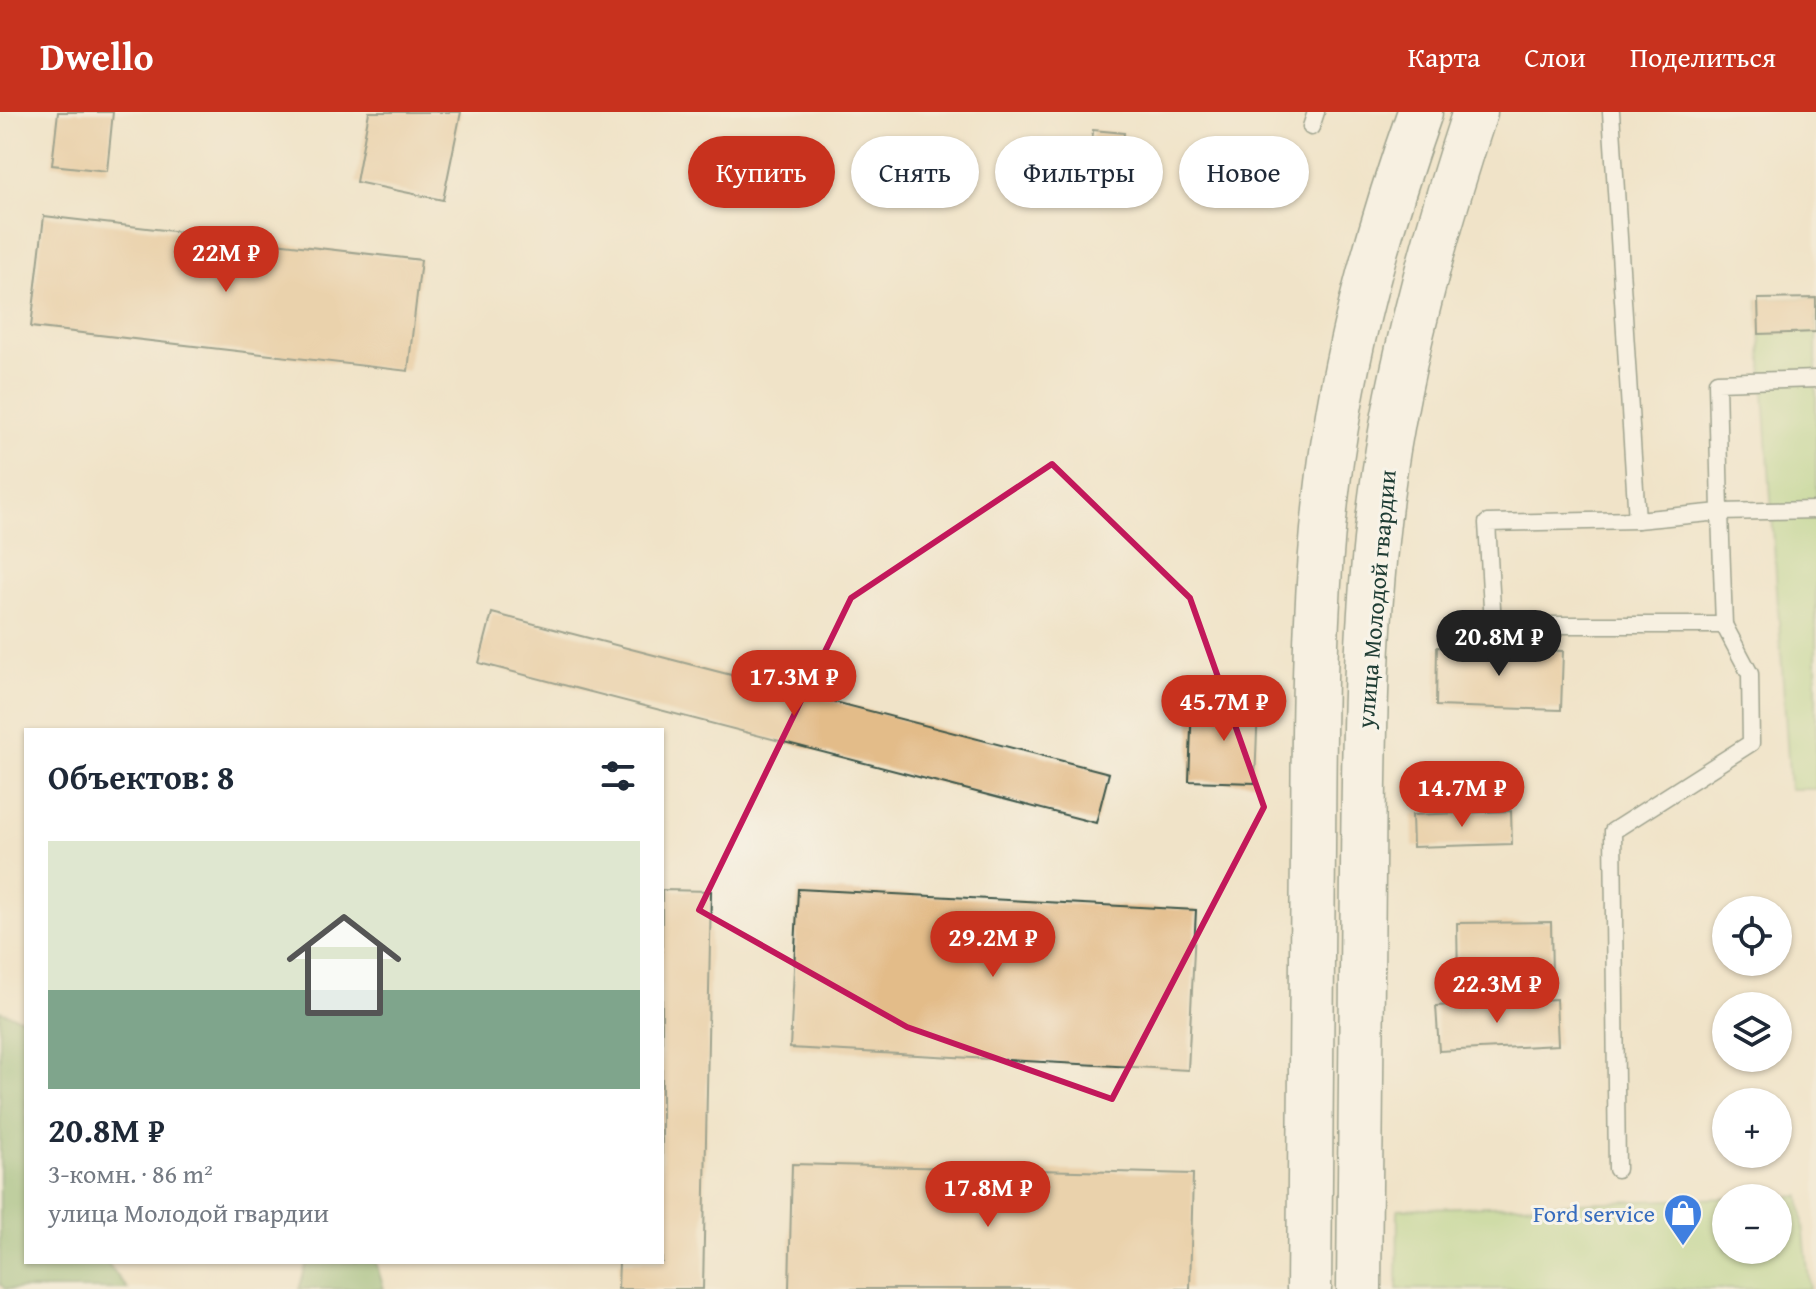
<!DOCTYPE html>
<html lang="ru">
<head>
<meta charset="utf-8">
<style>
  body { margin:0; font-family:"Gentium Book Plus",serif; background:#f2f2f3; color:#1f2937; height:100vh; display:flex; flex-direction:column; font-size:30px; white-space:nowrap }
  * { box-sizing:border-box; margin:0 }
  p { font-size:26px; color:#747a83 }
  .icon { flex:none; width:44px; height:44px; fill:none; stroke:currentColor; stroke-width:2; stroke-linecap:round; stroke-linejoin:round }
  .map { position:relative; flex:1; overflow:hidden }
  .drawer { position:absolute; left:24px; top:616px; width:640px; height:536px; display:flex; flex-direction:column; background:#fff; border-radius:0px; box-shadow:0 2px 6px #0004 }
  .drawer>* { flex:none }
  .guide { position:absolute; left:688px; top:24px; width:760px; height:72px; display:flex; gap:16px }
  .controls { position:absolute; left:1712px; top:784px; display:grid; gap:16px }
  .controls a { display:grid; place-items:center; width:80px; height:80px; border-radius:50%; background:#fff; box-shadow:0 2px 6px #0004; font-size:40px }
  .price { position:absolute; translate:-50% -68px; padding:0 18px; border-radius:28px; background:#c8321e; color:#fff; font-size:26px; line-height:52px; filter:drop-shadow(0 2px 4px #0008) }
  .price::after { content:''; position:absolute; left:50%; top:48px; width:24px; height:18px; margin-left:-12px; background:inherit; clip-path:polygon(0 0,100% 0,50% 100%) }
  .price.on { background:#222; color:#fff }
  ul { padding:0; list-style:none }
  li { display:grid; align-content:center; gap:16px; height:424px; padding:0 24px }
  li+li { border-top:2px solid #e0e1e3 }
  li span { display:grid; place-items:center; height:248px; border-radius:0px; color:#555 }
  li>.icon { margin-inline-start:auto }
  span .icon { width:144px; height:144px; fill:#fffc; stroke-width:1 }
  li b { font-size:34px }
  h2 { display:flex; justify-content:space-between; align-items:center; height:96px; padding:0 24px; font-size:34px }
  .pill { padding:0 28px; border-radius:36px; background:#fff; box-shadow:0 2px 6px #0004; font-size:28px; line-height:72px }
  .pill.on { background:#c8321e; color:#fff }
  header { display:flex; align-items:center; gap:48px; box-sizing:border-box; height:112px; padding:0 40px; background:#c8321e; color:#fff }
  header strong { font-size:38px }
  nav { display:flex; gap:44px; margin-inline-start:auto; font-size:28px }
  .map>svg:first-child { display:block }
  .green { fill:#a6d27f; stroke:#62885a; stroke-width:2 }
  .forest { fill:#84b46e; stroke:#527851; stroke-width:2 }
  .building { fill:#e3bc89 }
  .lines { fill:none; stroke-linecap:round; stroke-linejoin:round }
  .lane-casing { stroke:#3e564a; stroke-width:19 }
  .primary-casing { stroke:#3e564a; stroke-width:47 }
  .lane { stroke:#fff; stroke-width:16 }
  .primary { stroke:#fff; stroke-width:44 }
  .marked { fill:none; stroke:#c2185b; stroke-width:6; stroke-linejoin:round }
  .labels { text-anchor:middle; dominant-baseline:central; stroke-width:6; stroke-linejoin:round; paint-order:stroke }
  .street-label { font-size:24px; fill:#1f3d34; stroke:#f7f3e8 }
  .shop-label { font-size:24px; fill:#366cbe; stroke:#f7f3e8; text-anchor:end }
</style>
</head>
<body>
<header>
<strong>Dwello</strong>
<nav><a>Карта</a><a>Слои</a><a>Поделиться</a></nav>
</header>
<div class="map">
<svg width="1816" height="1177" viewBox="0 0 1816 1177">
  <rect width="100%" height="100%" fill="#f7f3e8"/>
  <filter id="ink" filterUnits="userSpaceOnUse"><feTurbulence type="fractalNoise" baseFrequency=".0125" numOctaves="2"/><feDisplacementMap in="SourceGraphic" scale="16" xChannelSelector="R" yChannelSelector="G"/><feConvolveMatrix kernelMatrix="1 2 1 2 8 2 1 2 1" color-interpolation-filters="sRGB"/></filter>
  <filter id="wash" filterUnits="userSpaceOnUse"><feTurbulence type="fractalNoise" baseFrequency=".006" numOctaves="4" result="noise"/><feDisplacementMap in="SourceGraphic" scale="32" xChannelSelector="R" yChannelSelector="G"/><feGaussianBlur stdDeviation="1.8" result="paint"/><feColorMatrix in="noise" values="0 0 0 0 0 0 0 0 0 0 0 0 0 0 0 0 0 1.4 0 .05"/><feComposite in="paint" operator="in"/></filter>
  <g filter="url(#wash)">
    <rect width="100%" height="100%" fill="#f0e3c8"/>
    <g class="green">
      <polygon points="1816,186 1816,677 1790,677 1758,188"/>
      <polygon points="1800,1084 1810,1177 1397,1177 1398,1097 1726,1086 1726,1138 1778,1138 1778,1086 1735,1086"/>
    </g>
    <g class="forest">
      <polygon points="0,899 26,908 26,1150 106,1150 128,1177 5,1177 0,1172"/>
      <polygon points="307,1150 376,1150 384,1177 299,1177"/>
    </g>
    <g id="blocks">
      <g class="building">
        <polygon points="58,0 113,0 107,59 52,53"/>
        <polygon points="369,0 461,0 443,88 356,70"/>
        <polygon points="1093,18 1124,21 1121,60 1090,57"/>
        <polygon points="44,104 421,148 408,259 31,215"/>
        <polygon points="1816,186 1816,220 1759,222 1758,187"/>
        <polygon points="492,501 1109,661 1096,711 479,551"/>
        <polygon points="1437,535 1563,539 1561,598 1436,594"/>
        <polygon points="1192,591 1258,593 1255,671 1189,669"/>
        <polygon points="1511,699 1512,732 1413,735 1412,703"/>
        <polygon points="798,777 1196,798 1188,958 790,936"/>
        <polygon points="662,778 711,779 703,1177 618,1177 619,1150 662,1150"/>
        <polygon points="1551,810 1552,866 1458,868 1457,811"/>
        <polygon points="1556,887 1558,933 1439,939 1436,894"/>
        <polygon points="792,1052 1193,1062 1190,1177 789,1177"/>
      </g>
    </g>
  </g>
  <g filter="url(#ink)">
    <use href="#blocks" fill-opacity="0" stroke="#3e564a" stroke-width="2"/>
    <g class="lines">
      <defs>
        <g id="lane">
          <polyline points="1611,0 1637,408"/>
          <polyline points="1311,15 1316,0"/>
          <polyline points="1816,267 1717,270 1720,400 1816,398"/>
          <polygon points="1720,400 1724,513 1493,513 1487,411 1637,408"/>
          <polyline points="1617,1057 1613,719 1751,631 1750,562 1724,513"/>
        </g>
        <g id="primary">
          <path d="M1309,1177C1310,1030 1312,883 1313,736C1314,598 1313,458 1335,321C1352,211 1383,104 1420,0"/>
          <path d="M1359,1177C1360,1038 1361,899 1363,760C1364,628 1365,494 1384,363C1402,240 1436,118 1475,0"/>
        </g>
      </defs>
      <use href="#lane" class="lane-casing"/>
      <use href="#primary" class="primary-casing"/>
      <use href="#lane" class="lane"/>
      <use href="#primary" class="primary"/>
    </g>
  </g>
  <path d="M0 0H1816V1177H0ZM1052,352L1190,486L1264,695L1112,987L907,915L699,798L851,486Z" fill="#f0e3c8" fill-opacity=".55" fill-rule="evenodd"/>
  <path class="marked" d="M1052,352L1190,486L1264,695L1112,987L907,915L699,798L851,486Z"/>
  <defs>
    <symbol id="shop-pin" viewBox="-11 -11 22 30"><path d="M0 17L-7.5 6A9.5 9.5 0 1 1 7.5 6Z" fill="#3f7fe0" stroke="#f7f3e8"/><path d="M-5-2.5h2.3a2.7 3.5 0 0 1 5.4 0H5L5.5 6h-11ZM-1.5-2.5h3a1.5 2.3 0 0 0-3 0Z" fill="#fff"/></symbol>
  </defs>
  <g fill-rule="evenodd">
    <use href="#shop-pin" x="1661" y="1079" width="44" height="60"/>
  </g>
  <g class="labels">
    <g class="street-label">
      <text transform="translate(1376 487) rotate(-85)">улица Молодой гвардии</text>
    </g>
    <g class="shop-label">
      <text x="1655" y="1101">Ford service</text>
    </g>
  </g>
</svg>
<div class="controls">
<a><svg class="icon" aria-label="locate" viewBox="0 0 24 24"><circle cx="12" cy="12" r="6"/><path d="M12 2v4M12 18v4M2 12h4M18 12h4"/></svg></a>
<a><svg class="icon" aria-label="layers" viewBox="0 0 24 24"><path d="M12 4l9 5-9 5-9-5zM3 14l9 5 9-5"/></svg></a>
<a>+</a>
<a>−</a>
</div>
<b class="price" style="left:226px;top:182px">22M ₽</b>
<b class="price on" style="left:1499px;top:566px">20.8M ₽</b>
<b class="price" style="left:794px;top:606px">17.3M ₽</b>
<b class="price" style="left:1224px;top:631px">45.7M ₽</b>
<b class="price" style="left:1462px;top:717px">14.7M ₽</b>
<b class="price" style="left:993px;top:867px">29.2M ₽</b>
<b class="price" style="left:1497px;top:913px">22.3M ₽</b>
<b class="price" style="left:988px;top:1117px">17.8M ₽</b>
<div class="guide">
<a class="pill on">Купить</a>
<a class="pill">Снять</a>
<a class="pill">Фильтры</a>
<a class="pill">Новое</a>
</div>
<section class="drawer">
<h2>Объектов: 8<svg class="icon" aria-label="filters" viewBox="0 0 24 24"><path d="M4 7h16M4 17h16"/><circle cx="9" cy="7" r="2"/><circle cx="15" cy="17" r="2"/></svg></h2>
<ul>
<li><span style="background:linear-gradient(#dfe7d0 60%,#7fa58c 0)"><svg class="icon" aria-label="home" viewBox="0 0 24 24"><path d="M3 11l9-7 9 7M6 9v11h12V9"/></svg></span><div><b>20.8M ₽</b><p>3-комн. · 86 m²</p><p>улица Молодой гвардии</p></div></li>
</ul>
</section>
</div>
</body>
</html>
